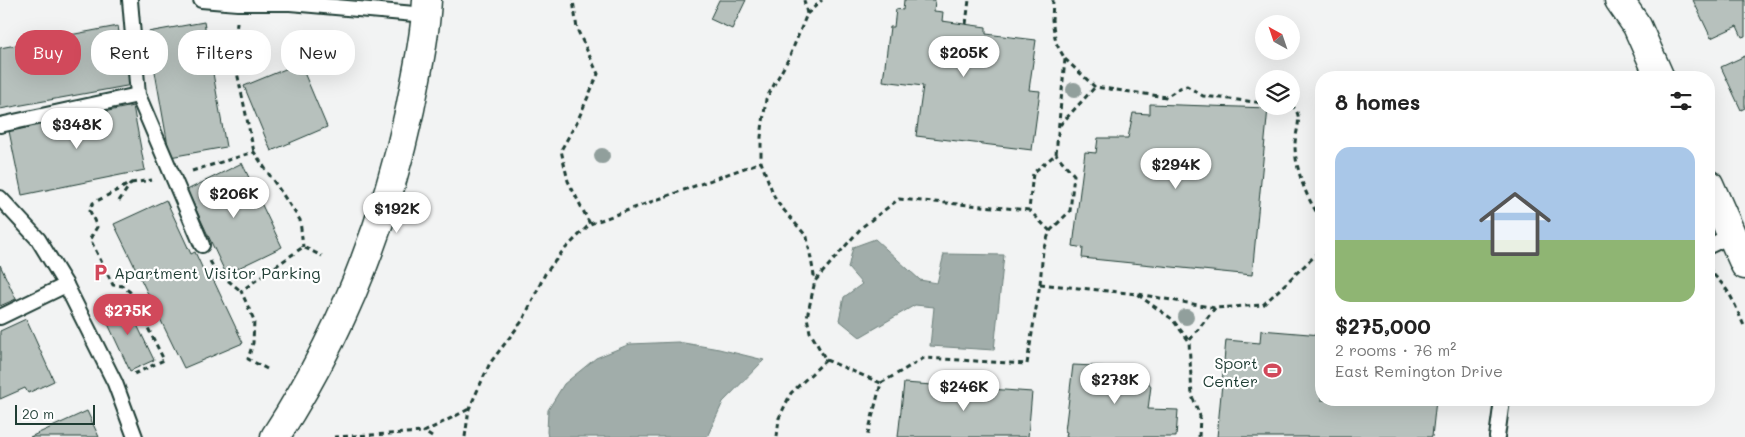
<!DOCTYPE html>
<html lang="en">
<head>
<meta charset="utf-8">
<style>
  body { margin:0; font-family:Mali,sans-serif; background:#f2f2f2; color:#222; height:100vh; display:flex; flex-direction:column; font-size:19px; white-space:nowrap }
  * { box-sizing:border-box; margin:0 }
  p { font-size:16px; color:#767676 }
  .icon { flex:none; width:28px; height:28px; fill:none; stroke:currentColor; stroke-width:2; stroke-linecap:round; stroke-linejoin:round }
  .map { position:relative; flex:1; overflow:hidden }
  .drawer { position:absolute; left:1315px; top:71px; width:400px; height:335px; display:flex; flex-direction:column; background:#fff; border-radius:20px; box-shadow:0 5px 20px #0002 }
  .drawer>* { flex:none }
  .guide { position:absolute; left:15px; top:30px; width:475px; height:45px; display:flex; gap:10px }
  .needle { width:32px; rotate:320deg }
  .buttons { position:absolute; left:1255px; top:15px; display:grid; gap:10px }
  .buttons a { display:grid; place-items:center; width:45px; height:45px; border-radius:50%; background:#fff; box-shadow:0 5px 20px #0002; font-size:25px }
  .scale { position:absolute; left:15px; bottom:12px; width:80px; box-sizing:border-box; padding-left:5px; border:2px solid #1f3d34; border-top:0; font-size:14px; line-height:18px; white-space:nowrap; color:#1f3d34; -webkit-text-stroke:4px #fff; paint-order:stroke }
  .price { position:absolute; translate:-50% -42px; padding:0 11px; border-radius:18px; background:#fff; color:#222; font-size:16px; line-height:32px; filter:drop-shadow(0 1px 2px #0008) }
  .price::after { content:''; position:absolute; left:50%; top:30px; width:15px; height:11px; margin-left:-8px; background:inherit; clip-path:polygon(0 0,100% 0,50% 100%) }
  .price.active { background:#d1495b; color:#fff }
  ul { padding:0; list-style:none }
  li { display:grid; align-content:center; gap:10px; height:265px; padding:0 20px }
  li span { display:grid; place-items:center; height:155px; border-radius:15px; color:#555 }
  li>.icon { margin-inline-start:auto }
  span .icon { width:90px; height:90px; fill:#fffc; stroke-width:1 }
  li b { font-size:21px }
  h2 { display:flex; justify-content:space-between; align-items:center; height:60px; padding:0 20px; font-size:21px }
  .pill { padding:0 18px; border-radius:20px; background:#fff; box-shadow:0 5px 20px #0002; font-size:18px; line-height:45px }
  .pill.active { background:#d1495b; color:#fff }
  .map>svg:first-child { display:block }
  .water { fill:#a1adaa; stroke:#6d807b }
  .building { fill:#b7c1bd; stroke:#1f3d34 }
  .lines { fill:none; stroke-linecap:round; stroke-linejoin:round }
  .service-casing { stroke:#1f3d34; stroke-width:18 }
  .minor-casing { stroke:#1f3d34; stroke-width:31 }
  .secondary-casing { stroke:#1f3d34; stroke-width:31 }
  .path { stroke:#1f3d34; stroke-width:3; stroke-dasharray:5 4; stroke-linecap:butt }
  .service { stroke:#fff; stroke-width:14 }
  .minor { stroke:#fff; stroke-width:28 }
  .secondary { stroke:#fff; stroke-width:28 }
  .tree { fill:#919f9c }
  .labels { text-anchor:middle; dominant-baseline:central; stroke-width:4.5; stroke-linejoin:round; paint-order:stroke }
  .poi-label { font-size:16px; fill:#1f3d34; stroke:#fff; text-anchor:start }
</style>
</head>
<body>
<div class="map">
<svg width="1745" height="437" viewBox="0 0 1745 437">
  <rect width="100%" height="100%" fill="#f2f3f3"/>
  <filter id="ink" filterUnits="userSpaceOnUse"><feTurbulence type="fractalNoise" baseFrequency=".02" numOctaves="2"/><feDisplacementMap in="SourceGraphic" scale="10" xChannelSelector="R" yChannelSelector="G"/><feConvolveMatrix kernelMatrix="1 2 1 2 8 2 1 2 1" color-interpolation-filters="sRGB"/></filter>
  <g filter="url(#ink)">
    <g class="water">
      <polygon points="875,239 920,280 937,283 944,254 1004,255 994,350 930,346 934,307 915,305 860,337 839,320 844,297 862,284 848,268 853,247"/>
      <polygon points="678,342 719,349 764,360 723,402 707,437 548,437 547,432 548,410 564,384 596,358 630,344"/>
    </g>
    <g class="building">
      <polygon points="719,0 746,0 732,29 710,19"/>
      <polygon points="904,0 935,0 934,11 943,12 942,21 986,27 986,34 1036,40 1029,90 1040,91 1032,150 916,136 923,86 883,81 890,27 894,27 896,9 903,10"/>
      <polygon points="1693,0 1745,0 1745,36 1742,37 1737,26 1711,38"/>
      <polygon points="204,22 226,147 170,157 148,32"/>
      <polygon points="118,26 123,57 126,56 132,85 0,109 0,48"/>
      <polygon points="1745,56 1745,108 1741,110 1721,67"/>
      <polygon points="300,63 327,127 271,151 244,86"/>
      <polygon points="1150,104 1268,108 1252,275 1082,258 1083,248 1073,246 1085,152 1096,153 1098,138 1128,138 1133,113 1150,114"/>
      <polygon points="133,106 145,170 22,195 9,131"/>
      <polygon points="242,163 282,247 226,274 187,190"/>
      <polygon points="166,200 191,254 195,252 207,278 212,277 243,343 184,368 114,224"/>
      <polygon points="0,265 16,299 0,306"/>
      <polygon points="125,300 154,360 130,371 102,311"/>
      <polygon points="26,319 54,381 28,393 25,388 0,399 0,331"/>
      <polygon points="1261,330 1321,335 1321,400 1436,400 1432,437 1217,437 1226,340 1260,343"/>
      <polygon points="1073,365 1137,368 1151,386 1148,409 1178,410 1176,437 1066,437 1067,432 1065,431"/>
      <polygon points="904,383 1032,392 1028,437 898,437"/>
      <polygon points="87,411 99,437 30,437"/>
    </g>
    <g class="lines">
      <defs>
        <g id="service">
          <polyline points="130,0 138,95 202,245"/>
          <polyline points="201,0 238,3 290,3 426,15"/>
          <polyline points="0,125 138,95"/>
          <polyline points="0,198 38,239 66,285 115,383 135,437"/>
          <polyline points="1709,246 1732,235"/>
          <polyline points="0,317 66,285"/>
          <polyline points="1497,437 1502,400"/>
        </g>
        <g id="minor">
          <polyline points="1619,0 1637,26 1660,78"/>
          <polyline points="1709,184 1745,265"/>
        </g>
        <path id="secondary" d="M275,437C340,337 385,225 410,109C417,73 425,37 427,0"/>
      </defs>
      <use href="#service" class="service-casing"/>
      <use href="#minor" class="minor-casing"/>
      <use href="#secondary" class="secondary-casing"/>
      <g class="path">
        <polyline points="804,0 807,14 789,58 766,99 761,137 761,162 776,201 807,237 815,281"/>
        <polyline points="807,14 822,0"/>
        <polyline points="237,22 234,58 254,152"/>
        <polyline points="966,24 969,0"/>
        <polyline points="1065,59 1095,87 1166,97 1180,88 1187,86 1203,96 1264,103"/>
        <path d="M1291,105C1305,116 1295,130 1295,145C1295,152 1296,161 1298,168C1302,185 1310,204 1321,218"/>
        <polyline points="1060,125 1095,87"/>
        <polyline points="192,171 254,152 300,220 303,247"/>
        <polyline points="131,183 152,180"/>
        <polyline points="119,201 131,183 93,203 90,211 97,227 90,239 113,285 123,286 130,292 164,360 134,374"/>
        <polyline points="590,224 761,162"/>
        <polyline points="1050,231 1070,211 1074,175 1056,154"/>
        <polyline points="210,261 215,270 241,291"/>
        <path d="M1709,267C1713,276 1720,280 1726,289C1734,300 1739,315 1745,328"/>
        <polyline points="1040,284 1138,294 1215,308 1263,305 1321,250"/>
        <polyline points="1138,295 1172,319 1189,341"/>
        <polyline points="826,360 881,383 867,437"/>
        <polyline points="267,369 248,359 253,343 254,320 241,291 303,247 322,256"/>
        <polyline points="881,383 924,358 1027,364 1040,284 1043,250 1050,231 1029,210"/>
        <polyline points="334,437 424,432"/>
        <polyline points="432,437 424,432 469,409"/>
        <polyline points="465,437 469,409 490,363 523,320 545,274 562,252 590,224 568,181 561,150 577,122 598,74 577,29 573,0"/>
        <polyline points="777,437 779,418 791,393 826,360 810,332 807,317 815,281 862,227 899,199 1029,210 1033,173 1056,154 1065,59 1056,43 1052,20 1053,0"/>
        <polyline points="1199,437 1200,416 1192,396 1189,341 1215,308"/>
      </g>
      <use href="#service" class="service"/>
      <use href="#minor" class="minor"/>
      <use href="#secondary" class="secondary"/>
    </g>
    <g class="tree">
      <circle cx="1074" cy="90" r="8"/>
      <circle cx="602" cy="156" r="8"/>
      <circle cx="1186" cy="317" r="8"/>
    </g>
  </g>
  <defs>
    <symbol id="parking-bare" viewBox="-9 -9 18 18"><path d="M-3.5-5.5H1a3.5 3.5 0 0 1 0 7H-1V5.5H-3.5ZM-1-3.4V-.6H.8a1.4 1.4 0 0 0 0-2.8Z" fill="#d1495b" stroke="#fff" stroke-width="2.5" paint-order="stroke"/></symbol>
    <symbol id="stadium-bare" viewBox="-9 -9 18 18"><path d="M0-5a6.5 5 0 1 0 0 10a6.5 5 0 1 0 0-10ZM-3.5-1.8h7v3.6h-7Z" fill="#d1495b" stroke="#fff" stroke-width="2.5" paint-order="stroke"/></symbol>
  </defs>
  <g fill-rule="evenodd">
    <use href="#parking-bare" x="88" y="260" width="25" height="25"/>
    <use href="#stadium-bare" x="1260" y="358" width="25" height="25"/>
  </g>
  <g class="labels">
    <g class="poi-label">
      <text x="114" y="272">Apartment Visitor Parking</text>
      <text x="1258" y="362" text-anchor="end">Sport<tspan x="1258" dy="18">Center</tspan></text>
    </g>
  </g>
</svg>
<div class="buttons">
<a><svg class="needle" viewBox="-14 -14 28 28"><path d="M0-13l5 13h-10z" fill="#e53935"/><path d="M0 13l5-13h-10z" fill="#767676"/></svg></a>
<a><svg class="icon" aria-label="layers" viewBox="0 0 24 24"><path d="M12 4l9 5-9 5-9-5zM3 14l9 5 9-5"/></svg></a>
</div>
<div class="scale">20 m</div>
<b class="price" style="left:964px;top:78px">$205K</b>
<b class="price" style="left:77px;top:150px">$348K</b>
<b class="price" style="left:1176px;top:190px">$294K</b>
<b class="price" style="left:234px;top:219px">$206K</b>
<b class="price" style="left:397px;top:234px">$192K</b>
<b class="price active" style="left:128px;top:336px">$275K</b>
<b class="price" style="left:1115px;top:405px">$273K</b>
<b class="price" style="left:964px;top:412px">$246K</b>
<div class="guide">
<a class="pill active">Buy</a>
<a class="pill">Rent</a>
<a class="pill">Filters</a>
<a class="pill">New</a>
</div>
<section class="drawer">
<h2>8 homes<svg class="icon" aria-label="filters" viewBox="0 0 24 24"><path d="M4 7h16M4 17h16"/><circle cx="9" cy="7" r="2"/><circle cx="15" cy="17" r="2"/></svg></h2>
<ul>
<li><span style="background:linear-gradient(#a9c7e8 60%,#8fb573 0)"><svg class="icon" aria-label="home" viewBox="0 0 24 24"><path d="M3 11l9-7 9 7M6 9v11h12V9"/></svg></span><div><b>$275,000</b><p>2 rooms · 76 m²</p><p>East Remington Drive</p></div></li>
</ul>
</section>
</div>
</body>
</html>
